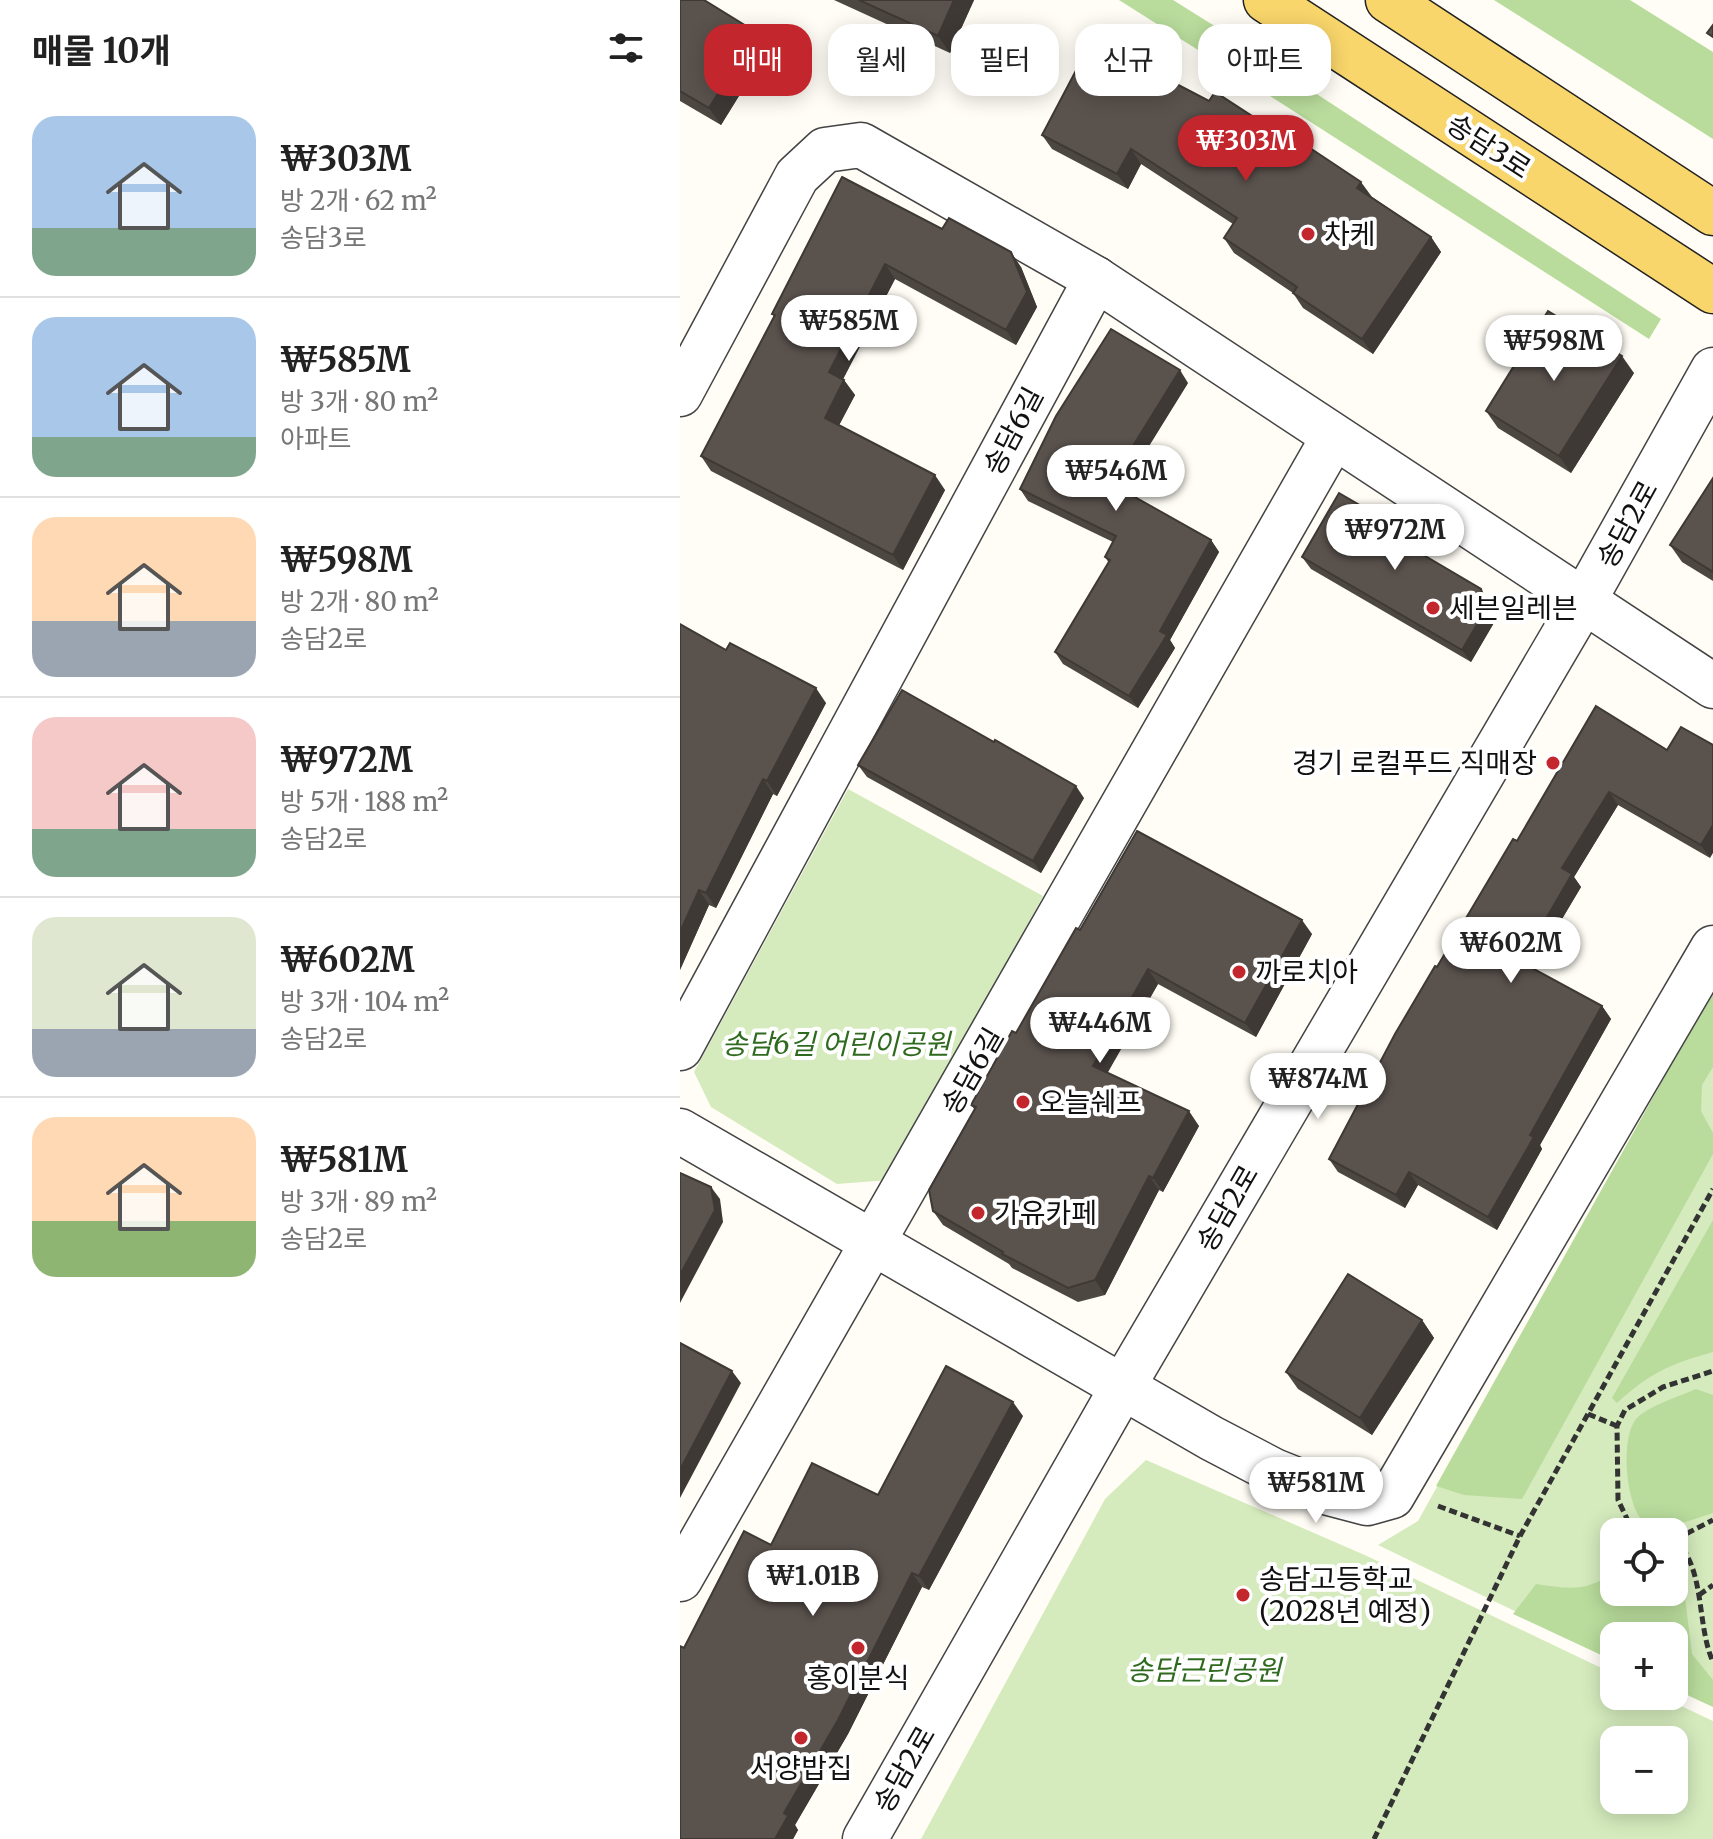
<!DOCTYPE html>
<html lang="ko">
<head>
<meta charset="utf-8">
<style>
  body { margin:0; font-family:Merriweather,"Noto Sans KR",serif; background:#f6f6f6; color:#222; height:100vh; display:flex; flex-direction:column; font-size:30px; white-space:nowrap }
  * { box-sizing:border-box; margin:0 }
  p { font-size:26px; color:#767676 }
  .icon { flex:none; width:44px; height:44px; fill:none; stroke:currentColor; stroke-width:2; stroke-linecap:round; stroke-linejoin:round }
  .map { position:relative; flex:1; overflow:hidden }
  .drawer { display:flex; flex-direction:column; background:#fff; width:680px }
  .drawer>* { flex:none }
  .banner { position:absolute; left:24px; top:24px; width:760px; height:72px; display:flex; gap:16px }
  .buttons { position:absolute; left:920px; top:1518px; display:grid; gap:16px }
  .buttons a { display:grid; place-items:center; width:88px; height:88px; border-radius:16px; background:#fff; box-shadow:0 4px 20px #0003; font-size:40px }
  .price { position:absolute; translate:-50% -68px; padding:0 18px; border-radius:28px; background:#fff; color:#222; font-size:26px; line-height:52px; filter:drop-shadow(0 2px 4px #0008) }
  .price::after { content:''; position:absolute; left:50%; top:48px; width:24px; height:18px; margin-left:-12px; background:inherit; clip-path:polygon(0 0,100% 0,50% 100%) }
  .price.active { background:#c4262e; color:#fff }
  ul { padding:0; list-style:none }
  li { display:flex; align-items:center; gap:24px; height:200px; padding:0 32px }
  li+li { border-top:2px solid #e0e0e0 }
  li span { display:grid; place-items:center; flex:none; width:224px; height:160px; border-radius:24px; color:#555 }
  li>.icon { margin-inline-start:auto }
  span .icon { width:96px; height:96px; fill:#fffc; stroke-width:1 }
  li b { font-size:34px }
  h2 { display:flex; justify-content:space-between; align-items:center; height:96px; padding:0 32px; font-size:34px }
  .tag { padding:0 28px; border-radius:24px; background:#fff; box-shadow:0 4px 20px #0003; font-size:28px; line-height:72px }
  .tag.active { background:#c4262e; color:#fff }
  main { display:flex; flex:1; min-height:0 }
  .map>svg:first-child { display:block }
  .green { fill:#d5ebbd; fill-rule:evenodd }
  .forest { fill:#b9dc9c }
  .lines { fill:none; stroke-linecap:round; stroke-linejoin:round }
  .minor-casing { stroke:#444; stroke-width:47 }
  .major-casing { stroke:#222; stroke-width:47 }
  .path { stroke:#333; stroke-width:5; stroke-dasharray:8 4; stroke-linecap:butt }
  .minor { stroke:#fff; stroke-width:44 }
  .major { stroke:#f9d66b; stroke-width:44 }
  .wall { fill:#4d4742 }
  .shaded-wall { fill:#3f3936 }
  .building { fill:#5a524d; stroke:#3f3936; stroke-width:2 }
  .poi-dot { fill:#c4262e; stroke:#fff; stroke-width:3 }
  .labels { text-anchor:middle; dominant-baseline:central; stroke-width:8; stroke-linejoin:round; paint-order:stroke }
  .street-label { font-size:28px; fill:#111; stroke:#fff }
  .poi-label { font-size:28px; fill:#111; stroke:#fff; text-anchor:start }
  .park-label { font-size:28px; font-style:italic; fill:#2f6b1f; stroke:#fff }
</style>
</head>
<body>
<main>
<section class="drawer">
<h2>매물 10개<svg class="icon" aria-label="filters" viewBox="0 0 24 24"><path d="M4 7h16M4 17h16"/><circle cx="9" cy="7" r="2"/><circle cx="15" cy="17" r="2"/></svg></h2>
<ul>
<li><span style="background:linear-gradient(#a9c7e8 70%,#7fa58c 0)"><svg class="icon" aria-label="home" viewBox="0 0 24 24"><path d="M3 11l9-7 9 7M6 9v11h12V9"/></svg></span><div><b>₩303M</b><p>방 2개 · 62 m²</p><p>송담3로</p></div></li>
<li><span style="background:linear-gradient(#a9c7e8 75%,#7fa58c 0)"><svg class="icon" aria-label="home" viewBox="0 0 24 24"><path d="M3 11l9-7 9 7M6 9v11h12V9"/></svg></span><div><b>₩585M</b><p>방 3개 · 80 m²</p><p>아파트</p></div></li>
<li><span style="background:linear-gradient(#ffd9b3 65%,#9aa5b1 0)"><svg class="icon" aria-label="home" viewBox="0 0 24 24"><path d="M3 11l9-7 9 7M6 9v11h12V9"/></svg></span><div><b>₩598M</b><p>방 2개 · 80 m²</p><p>송담2로</p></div></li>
<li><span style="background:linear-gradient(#f6c9c9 70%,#7fa58c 0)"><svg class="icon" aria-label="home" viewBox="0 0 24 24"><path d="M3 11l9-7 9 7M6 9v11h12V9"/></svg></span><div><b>₩972M</b><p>방 5개 · 188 m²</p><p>송담2로</p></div></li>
<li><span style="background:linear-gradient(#dfe7d0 70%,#9aa5b1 0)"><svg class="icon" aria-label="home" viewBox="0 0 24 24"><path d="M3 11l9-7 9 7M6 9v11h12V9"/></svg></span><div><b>₩602M</b><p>방 3개 · 104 m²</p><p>송담2로</p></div></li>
<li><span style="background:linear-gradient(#ffd9b3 65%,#8fb573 0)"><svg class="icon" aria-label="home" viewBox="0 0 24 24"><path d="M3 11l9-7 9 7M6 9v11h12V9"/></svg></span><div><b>₩581M</b><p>방 3개 · 89 m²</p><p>송담2로</p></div></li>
</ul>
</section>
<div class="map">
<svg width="1033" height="1839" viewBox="0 0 1033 1839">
  <rect width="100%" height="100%" fill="#fffdf5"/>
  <g class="green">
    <polygon points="168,789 363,896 209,1180 157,1184 31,1107 14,1072"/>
    <path d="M1033,990V1707L994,1636H934V1659L698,1545L738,1521ZM934,1532H994V1592H934Z"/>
    <path d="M466,1460L687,1556L934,1674V1696H980L1033,1721V1839H241L425,1499ZM994,1740V1800H934V1740Z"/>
  </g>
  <g class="forest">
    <polygon points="439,0 493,0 541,30 526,55"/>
    <polygon points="814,0 950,0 1033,52 1033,139"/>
    <polygon points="574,53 981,319 969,339 559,76"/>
    <polygon points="1033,990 1033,1067 1022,1085 1021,1111 1033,1133 1033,1154 842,1499 784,1495 756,1486"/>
    <path d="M1033,1220V1352C990,1364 970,1373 937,1403L932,1398Z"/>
    <path d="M1016,1389L1033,1395V1513L981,1530C976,1528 968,1526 964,1522C945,1506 939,1432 959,1416C972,1405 1000,1396 1016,1389Z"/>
    <path d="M994,1565L1003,1581L1012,1654L1033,1680V1707L994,1689V1636H934V1661L833,1614L856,1584C889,1589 907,1592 934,1572V1592H994Z"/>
  </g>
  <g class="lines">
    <defs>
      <g id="minor">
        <polyline points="0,394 117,176 145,150 181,145 416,279 1033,686"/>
        <polyline points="0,1048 416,279"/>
        <polyline points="0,1131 531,1438 594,1471 649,1493 687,1503 712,1496 1033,948"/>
        <polyline points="0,1579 653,438"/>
        <polyline points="185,1839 442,1388 903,602 1033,370"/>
      </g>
      <g id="major">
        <polyline points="586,0 1033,291"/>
        <polyline points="708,0 1033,213"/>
      </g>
    </defs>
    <use href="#minor" class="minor-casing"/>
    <use href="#major" class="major-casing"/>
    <g class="path">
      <polyline points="908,1414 937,1426"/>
      <polyline points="758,1506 840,1536"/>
      <polyline points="969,1532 951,1527 938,1500 937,1426 945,1410 983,1387 1033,1371"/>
      <path d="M994,1539C1026,1567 1016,1624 1033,1662"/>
      <polyline points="996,1539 1033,1520"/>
      <polyline points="1019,1595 1033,1585"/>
      <polyline points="694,1839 840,1536 1033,1189"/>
    </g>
    <use href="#minor" class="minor"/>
    <use href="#major" class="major"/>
  </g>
  <g class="wall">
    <polygon points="0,0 76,32 88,49 41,125 0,101"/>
    <polygon points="154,0 294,0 270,53"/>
    <polygon points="412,40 692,197 751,237 761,252 693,354 623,308 613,293 554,253 544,238 553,224 461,164 448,189 372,149 362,135"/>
    <polygon points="262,229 341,267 357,307 336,345 215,279 163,379 175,395 159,425 265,490 223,570 31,471 21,456 94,316 92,314"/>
    <polygon points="954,373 891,473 818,428 806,411"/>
    <polygon points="508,383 442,490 531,540 539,552 490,640 495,648 458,708 383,664 375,652 429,563 425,557 433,542 348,501 340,489"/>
    <polygon points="1033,478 1033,581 1002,562 990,545"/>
    <polygon points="736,538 745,550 742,554 809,602 815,621 791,662 631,569 622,557"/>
    <polygon points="46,650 146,703 97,796 93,794 36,908 29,905 0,970"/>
    <polygon points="987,750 1030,858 938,805 894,877 901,887 853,968 922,1006 931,1019 860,1145 862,1149 817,1230 738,1185 725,1208 658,1172 649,1159 757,967 837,841"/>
    <polygon points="178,765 404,798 361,873 187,777"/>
    <polygon points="400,930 632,934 576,1037 478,984 427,1073 519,1126 483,1192 479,1190 425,1295 398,1302 332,1268 329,1264 263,1225 253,1211 295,1110 291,1105"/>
    <polygon points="742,1320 754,1338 692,1435 618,1389 606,1372"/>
    <polygon points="343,1416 249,1590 242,1587 168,1734 115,1825 118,1830 113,1839 0,1839 4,1648 91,1545 198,1495"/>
  </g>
  <g class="shaded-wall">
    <polygon points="274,0 294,0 270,53 258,36"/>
    <polygon points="76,32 88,49 41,125 29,108"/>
    <polygon points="451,149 461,164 448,189 437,174"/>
    <polygon points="681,182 692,197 677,188"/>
    <polygon points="751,237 761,252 693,354 682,339"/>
    <polygon points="331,252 341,267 357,307 336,345 326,330"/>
    <polygon points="205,264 215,279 159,387 149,372"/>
    <polygon points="942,356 954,373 891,473 879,456"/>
    <polygon points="500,370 508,383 438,495 430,483"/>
    <polygon points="164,380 175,395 155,433 145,418"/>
    <polygon points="255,475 265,490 223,570 213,555"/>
    <polygon points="736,538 745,550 739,560 730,547"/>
    <polygon points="531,540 539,552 490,640 495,648 458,708 449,696 480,631"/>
    <polygon points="801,589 809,602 815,621 791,662 782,650"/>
    <polygon points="136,688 146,703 97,796 87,781"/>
    <polygon points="83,779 93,794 36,908 26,893"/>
    <polygon points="396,786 404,798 361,873 353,861"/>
    <polygon points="929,792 938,805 894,877 901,887 849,974 841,962 882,868"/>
    <polygon points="1033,825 1033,853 1030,858 1021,845"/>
    <polygon points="19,890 29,905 0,970 0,932"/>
    <polygon points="622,920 632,934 576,1037 565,1023"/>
    <polygon points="468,969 478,984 423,1081 413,1066"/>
    <polygon points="922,1006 931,1019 860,1145 862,1149 817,1230 808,1217 850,1135"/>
    <polygon points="509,1111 519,1126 483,1192 473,1178"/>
    <polygon points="729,1172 738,1185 725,1208 716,1195"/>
    <polygon points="469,1176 479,1190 425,1295 415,1280"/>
    <polygon points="31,1187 40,1199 43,1222 0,1303 0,1275"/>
    <polygon points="742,1320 754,1338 692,1435 680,1418"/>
    <polygon points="52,1371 61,1383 0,1498 0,1470"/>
    <polygon points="333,1402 343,1416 249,1590 239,1576"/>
    <polygon points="232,1573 242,1587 168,1734 115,1825 118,1830 113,1839 95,1839 104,1813"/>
  </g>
  <g class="building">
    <polygon points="0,0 24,0 76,32 29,108 0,91"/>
    <polygon points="179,0 274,0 258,36"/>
    <polygon points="1033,25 1033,37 1027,33"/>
    <polygon points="412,40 529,101 535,92 609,140 612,136 681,182 677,188 751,237 682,339 613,293 617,287 544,238 557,218 451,149 437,174 362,135"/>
    <polygon points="162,177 262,229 269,218 331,252 347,292 326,330 205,264 149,372 164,380 145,418 255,475 213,555 21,456 95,315 92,314"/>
    <polygon points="868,311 942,356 879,456 806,411"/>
    <polygon points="431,329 500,370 430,483 531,540 480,631 487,635 449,696 375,652 430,560 425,557 436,536 340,489 376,416"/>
    <polygon points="1033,478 1033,572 990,545"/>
    <polygon points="659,493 736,538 730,547 801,589 806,609 782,650 622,557"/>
    <polygon points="0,624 46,650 50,643 136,688 87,781 83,779 26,893 19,890 0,932"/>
    <polygon points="222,690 314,742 315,740 396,786 353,861 178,765"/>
    <polygon points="916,706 987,750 1001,727 1033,745 1033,825 1021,845 929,792 882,868 892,874 841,962 922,1006 850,1135 854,1137 808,1217 729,1172 716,1195 649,1159 715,1034 755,966 757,967 833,839 837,841"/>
    <polygon points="457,831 622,920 565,1023 468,969 413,1066 509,1111 473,1178 469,1176 415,1280 388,1288 322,1254 323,1252 253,1211 249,1190 296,1107 291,1105 332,1031 336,1033 396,928 400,930"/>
    <polygon points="0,1173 31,1187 35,1210 0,1275"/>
    <polygon points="668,1274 742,1320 680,1418 606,1372"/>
    <polygon points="0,1343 52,1371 0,1470"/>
    <polygon points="266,1366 333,1402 239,1576 232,1573 158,1720 104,1813 108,1816 95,1839 0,1839 0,1646 4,1648 64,1531 91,1545 132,1463 198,1495"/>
  </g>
  <g class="poi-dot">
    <circle cx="628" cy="234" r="8"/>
    <circle cx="753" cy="608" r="8"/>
    <circle cx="873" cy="763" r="8"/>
    <circle cx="559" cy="972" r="8"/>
    <circle cx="343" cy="1102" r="8"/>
    <circle cx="298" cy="1213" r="8"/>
    <circle cx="563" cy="1595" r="8"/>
    <circle cx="178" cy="1648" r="8"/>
    <circle cx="121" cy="1738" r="8"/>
  </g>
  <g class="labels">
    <g class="street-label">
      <text transform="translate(809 146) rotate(33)">송담3로</text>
      <text transform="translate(333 431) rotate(-62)">송담6길</text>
      <text transform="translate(947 524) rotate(-61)">송담2로</text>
      <text transform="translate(292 1071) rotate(-60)">송담6길</text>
      <text transform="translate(547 1208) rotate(-60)">송담2로</text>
      <text transform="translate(224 1769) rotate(-60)">송담2로</text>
    </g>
    <g class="poi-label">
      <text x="644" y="234">차케</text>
      <text x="769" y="608">세븐일레븐</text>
      <text x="857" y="763" text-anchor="end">경기 로컬푸드 직매장</text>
      <text x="575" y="972">까로치아</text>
      <text x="359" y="1102">오늘쉐프</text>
      <text x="314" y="1213">가유카페</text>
      <text x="579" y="1579">송담고등학교<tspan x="579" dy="32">(2028년 예정)</tspan></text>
      <text x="178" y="1678" text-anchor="middle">홍이분식</text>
      <text x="121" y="1768" text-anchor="middle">서양밥집</text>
    </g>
    <g class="park-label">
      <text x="156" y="1044">송담6길 어린이공원</text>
      <text x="524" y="1670">송담근린공원</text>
    </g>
  </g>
</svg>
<div class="buttons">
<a><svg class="icon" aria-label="locate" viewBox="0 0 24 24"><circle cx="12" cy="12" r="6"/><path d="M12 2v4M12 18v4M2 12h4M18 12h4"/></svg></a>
<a>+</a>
<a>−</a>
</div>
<b class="price active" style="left:566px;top:183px">₩303M</b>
<b class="price" style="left:169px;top:363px">₩585M</b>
<b class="price" style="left:874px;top:383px">₩598M</b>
<b class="price" style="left:436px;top:513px">₩546M</b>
<b class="price" style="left:715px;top:572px">₩972M</b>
<b class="price" style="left:831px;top:985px">₩602M</b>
<b class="price" style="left:420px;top:1065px">₩446M</b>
<b class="price" style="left:638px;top:1121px">₩874M</b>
<b class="price" style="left:636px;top:1525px">₩581M</b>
<b class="price" style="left:133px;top:1618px">₩1.01B</b>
<div class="banner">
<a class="tag active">매매</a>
<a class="tag">월세</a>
<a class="tag">필터</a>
<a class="tag">신규</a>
<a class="tag">아파트</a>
</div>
</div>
</main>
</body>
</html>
